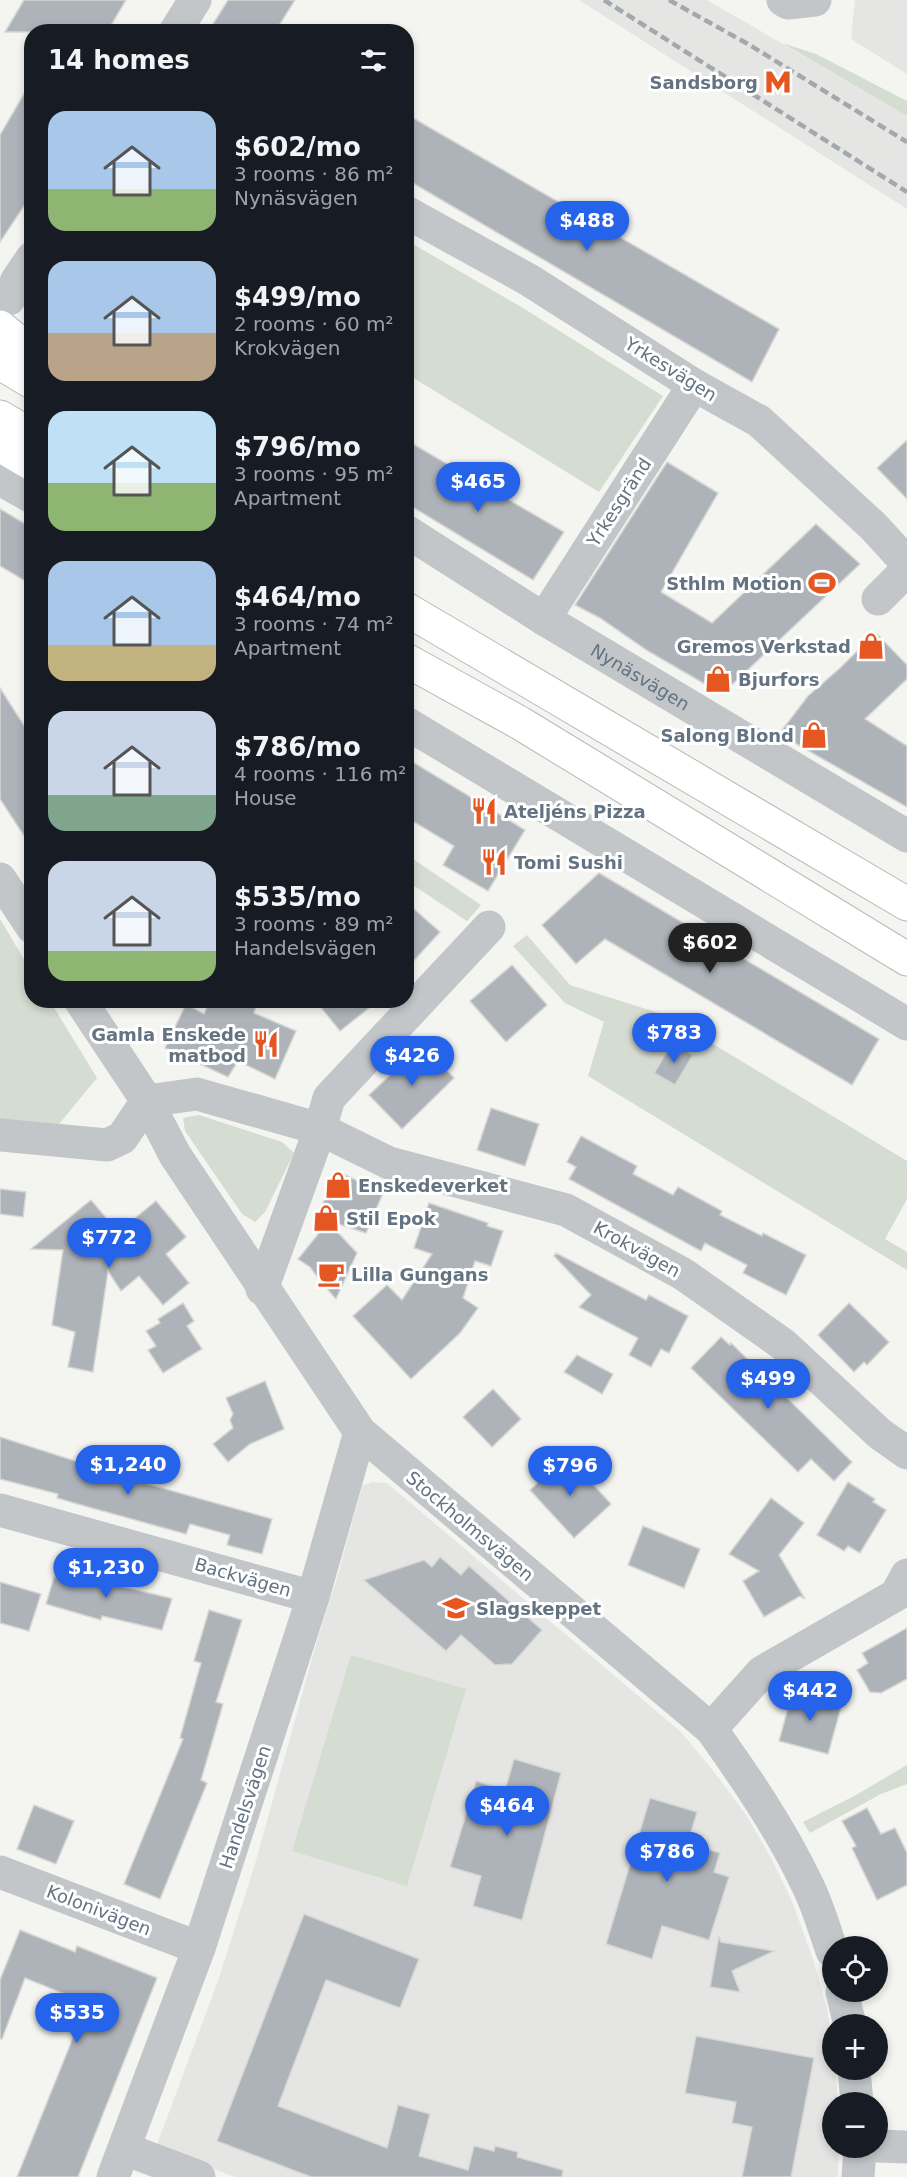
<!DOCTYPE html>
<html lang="en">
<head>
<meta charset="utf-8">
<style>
  body { margin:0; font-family:"DejaVu Sans",sans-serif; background:#20242c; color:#f1f3f6; height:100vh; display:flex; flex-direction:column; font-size:22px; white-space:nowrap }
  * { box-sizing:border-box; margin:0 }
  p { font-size:20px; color:#9ea1a6 }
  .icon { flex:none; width:33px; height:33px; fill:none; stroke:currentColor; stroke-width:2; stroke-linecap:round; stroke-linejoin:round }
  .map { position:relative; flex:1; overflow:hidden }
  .sheet { position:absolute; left:24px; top:24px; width:390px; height:984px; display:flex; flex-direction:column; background:#171b24; border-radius:24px; box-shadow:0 3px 9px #0003 }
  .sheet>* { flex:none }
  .buttons { position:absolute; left:822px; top:1936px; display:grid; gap:12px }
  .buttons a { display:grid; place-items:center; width:66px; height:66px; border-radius:50%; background:#171b24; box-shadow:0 3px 9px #0003; font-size:30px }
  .price { position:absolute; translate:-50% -51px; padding:0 14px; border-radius:21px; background:#2563eb; color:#fff; font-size:20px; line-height:39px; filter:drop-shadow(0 2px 3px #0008) }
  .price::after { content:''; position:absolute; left:50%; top:36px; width:18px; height:14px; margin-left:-9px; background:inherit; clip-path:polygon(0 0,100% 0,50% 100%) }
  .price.active { background:#222; color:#fff }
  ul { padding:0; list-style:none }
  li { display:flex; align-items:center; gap:18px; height:150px; padding:0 24px }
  li span { display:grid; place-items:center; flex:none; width:168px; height:120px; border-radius:18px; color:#555 }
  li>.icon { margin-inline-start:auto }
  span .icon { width:72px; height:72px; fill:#fffc; stroke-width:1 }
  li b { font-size:26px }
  h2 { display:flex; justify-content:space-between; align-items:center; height:72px; padding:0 24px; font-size:26px }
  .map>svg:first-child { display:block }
  .built { fill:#e5e6e4 }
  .green { fill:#d5dcd1 }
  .building { fill:#adb3b9; stroke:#d6d6d3; stroke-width:1.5 }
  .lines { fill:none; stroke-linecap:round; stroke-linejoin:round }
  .trunk-casing { stroke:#b5b8bb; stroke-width:35 }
  .minor { stroke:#c2c6c9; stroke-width:33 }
  .trunk { stroke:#fff; stroke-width:33 }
  .rail { stroke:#a2a8ae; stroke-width:4.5; stroke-dasharray:9 4.5; stroke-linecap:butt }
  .labels { text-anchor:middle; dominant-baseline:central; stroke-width:6; stroke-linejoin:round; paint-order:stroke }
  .poi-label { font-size:18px; font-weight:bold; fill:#637382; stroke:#fff; text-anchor:start }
  .street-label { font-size:18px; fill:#637382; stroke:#fff }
</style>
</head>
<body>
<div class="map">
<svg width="907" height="2177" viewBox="0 0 907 2177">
  <rect width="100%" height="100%" fill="#f4f5f0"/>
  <g class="built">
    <polygon points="579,0 707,0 907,116 907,209"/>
    <polygon points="855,0 907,0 907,74 851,39"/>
    <polygon points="372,1482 387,1483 681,1732 715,1773 746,1815 770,1856 792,1901 813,1959 828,2012 832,2049 832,2070 835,2070 837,2086 838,2103 832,2103 832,2148 839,2148 838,2177 235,2177 156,2147 218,1981 255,1864 318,1637 338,1575 362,1486"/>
  </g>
  <g class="green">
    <polygon points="782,43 816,54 907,101 907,116"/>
    <polygon points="406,240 523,308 663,396 599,492 407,374"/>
    <polygon points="407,855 481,905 467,921 407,881"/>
    <polygon points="0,919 31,971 32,1000 50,1001 97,1078 59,1124 0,1120"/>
    <polygon points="527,935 570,985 665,1015 907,1161 907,1199 885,1239 907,1252 907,1270 588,1076 604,1022 565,1003 513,946"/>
    <polygon points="199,1115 282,1142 294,1153 265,1212 255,1222 242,1214 185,1131 183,1118"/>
    <polygon points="351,1655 466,1689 407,1886 292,1851"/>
    <polygon points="907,1765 907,1784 881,1794 810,1833 803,1822 856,1795"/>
  </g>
  <g class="building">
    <polygon points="24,0 126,0 107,32 5,32"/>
    <polygon points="228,0 295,0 275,32 208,32"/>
    <polygon points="32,80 32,194 0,242 0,135"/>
    <polygon points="406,114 779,329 752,382 406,179"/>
    <polygon points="406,440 564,532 533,580 406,503"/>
    <polygon points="907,440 907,499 877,468"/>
    <polygon points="667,462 718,493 661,592 712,623 816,524 860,564 722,694 648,651 600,618 575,605"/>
    <polygon points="0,509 32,528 32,585 0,566"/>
    <polygon points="876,633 907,665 907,679 865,719 907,746 907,807 779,734 808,696 839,669"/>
    <polygon points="0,688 32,738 32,848 0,799"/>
    <polygon points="406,758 525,830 488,891 443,865 454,846 406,817"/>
    <polygon points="599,873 879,1039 852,1085 605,939 576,964 542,925"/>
    <polygon points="406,902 440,932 406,969"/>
    <polygon points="512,965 547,1005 506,1042 470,1001"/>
    <polygon points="210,1000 258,1000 254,1013 296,1031 275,1079 238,1061 228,1077 165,1048 186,1004 204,1014"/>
    <polygon points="315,1000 379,1000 340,1031"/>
    <polygon points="672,1043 693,1055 675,1085 654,1073"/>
    <polygon points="422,1045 454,1078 402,1129 369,1095"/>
    <polygon points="491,1108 539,1124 525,1166 477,1150"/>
    <polygon points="581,1136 637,1166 633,1174 673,1195 678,1187 722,1211 720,1215 762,1236 763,1233 806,1255 786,1295 743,1273 747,1265 705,1243 701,1251 569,1179 576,1167 567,1162"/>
    <polygon points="337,1171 383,1193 366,1233 317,1217"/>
    <polygon points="0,1189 26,1192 23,1217 0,1214"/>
    <polygon points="91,1200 118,1232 156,1201 186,1237 166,1254 189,1283 163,1305 139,1276 121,1291 108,1271 93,1372 68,1367 75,1332 52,1325 63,1250 31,1249"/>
    <polygon points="429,1203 488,1223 487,1226 503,1231 491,1266 475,1261 463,1298 478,1308 460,1333 411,1379 353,1316 387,1285 402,1300 432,1254 414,1248"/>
    <polygon points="328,1222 357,1253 336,1299 321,1282 310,1267 298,1259"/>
    <polygon points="556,1253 646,1300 649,1295 688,1316 669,1353 661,1349 651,1367 629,1355 638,1338 579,1307 591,1295 554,1256"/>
    <polygon points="183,1303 194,1321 187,1326 202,1349 163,1373 148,1350 156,1346 146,1331 160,1323 158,1319"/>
    <polygon points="849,1303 889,1342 867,1365 864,1362 854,1372 818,1335"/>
    <polygon points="721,1337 730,1345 731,1343 852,1462 834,1481 811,1459 798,1472 691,1368"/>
    <polygon points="577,1355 613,1374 602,1394 564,1372"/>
    <polygon points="265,1381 284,1429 250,1444 228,1462 213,1444 233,1428 230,1420 233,1414 226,1398"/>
    <polygon points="493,1389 521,1419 492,1447 463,1417"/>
    <polygon points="0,1437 144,1483 272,1519 262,1554 227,1545 230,1535 190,1524 186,1534 81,1505 57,1498 58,1494 0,1479"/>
    <polygon points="567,1456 611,1504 574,1538 530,1490"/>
    <polygon points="848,1482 875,1499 873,1502 886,1510 860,1553 848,1546 844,1551 817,1535"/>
    <polygon points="771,1498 804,1523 779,1555 805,1599 800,1596 764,1617 743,1581 759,1571 729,1554"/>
    <polygon points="643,1526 700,1549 684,1588 628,1565"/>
    <polygon points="440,1557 461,1575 469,1566 542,1630 512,1664 495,1665 461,1635 446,1651 364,1580 424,1560 432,1567"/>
    <polygon points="66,1563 113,1577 111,1584 170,1598 172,1599 162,1630 102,1616 101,1620 46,1604 54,1577 61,1579"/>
    <polygon points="0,1582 41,1594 29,1631 0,1623"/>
    <polygon points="209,1610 242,1620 216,1702 223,1704 201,1780 207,1783 160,1899 124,1884 183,1739 180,1738 201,1663 194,1661"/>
    <polygon points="907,1628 907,1679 881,1693 870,1692 857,1670 868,1663 862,1653"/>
    <polygon points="793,1690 842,1704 828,1754 779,1741"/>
    <polygon points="514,1759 561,1773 522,1920 473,1906 481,1876 450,1867 476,1781 505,1790"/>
    <polygon points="650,1798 697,1812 688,1843 720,1853 714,1872 729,1877 709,1940 662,1926 652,1959 606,1944"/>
    <polygon points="34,1805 74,1821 56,1864 17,1849"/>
    <polygon points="867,1808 881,1834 895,1828 907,1853 907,1885 877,1900 852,1848 856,1846 842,1821"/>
    <polygon points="304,1914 419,1959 400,2008 326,1980 278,2106 387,2148 398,2105 430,2114 419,2156 468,2170 474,2146 494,2151 495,2146 518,2152 517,2157 563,2170 562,2177 311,2177 217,2141"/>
    <polygon points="20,1930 75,1952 77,1946 157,1978 78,2177 17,2177 87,2003 25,1978 2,2039 0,2039 0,1980"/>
    <polygon points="719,1936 721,1942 774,1951 732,1971 740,1992 710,1987"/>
    <polygon points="696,2036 814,2058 791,2177 742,2177 752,2127 732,2123 736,2102 685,2093"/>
  </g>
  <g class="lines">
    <defs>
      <g id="trunk">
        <polyline points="0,327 32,353"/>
        <polyline points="0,363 32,382"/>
        <polyline points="0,417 32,436"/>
        <polyline points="0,445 32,464"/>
        <polyline points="406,609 907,904"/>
        <polyline points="406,660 520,723 907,959"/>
      </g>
    </defs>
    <use href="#trunk" class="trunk-casing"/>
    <g class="minor">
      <polyline points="783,0 788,3 815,0"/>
      <polyline points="175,32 195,0"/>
      <polyline points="406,212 529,280 694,385 759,421 873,526 907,563"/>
      <polyline points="9,299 17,280 32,258"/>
      <polyline points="0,479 32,497"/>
      <path id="s1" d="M406,531L544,619L907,836"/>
      <polyline points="878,599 907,570"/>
      <polyline points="544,619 694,385"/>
      <polyline points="406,723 907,1024"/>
      <polyline points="0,879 32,927"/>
      <path d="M80,1000L147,1101L175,1155L360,1432L711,1729C746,1778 780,1828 806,1882C817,1903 824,1928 832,1951"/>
      <polyline points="0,1135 107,1145 122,1138 147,1101 197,1094 320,1129 389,1163 566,1210 683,1274 784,1345 880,1434 907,1453"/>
      <polyline points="262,1289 320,1129 329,1098 489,927"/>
      <polyline points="0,1510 313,1597"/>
      <polyline points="711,1729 762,1672 896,1595 907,1575"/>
      <polyline points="0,1872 199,1948"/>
      <polyline points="842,1992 850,2025"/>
      <polyline points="854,2070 857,2103"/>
      <polyline points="878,2146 907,2147"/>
      <polyline points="125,2149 199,2177"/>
      <polyline points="113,2177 199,1948 313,1597 360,1432"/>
      <polyline points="858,2177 860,2148"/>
    </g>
    <use href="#trunk" class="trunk"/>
    <g class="rail">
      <polyline points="604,0 907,192"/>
      <polyline points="669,0 748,44 907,142"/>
    </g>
  </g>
  <defs>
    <symbol id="metro-bare" viewBox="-9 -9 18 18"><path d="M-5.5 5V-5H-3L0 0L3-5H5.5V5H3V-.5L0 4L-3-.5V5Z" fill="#e55620" stroke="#fff" stroke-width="2.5" paint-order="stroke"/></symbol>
    <symbol id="stadium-bare" viewBox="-9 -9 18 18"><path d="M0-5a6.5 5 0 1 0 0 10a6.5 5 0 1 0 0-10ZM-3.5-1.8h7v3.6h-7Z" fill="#e55620" stroke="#fff" stroke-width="2.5" paint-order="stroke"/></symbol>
    <symbol id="shop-bare" viewBox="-9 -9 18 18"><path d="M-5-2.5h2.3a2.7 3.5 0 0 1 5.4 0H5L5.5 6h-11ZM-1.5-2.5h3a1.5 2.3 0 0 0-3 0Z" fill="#e55620" stroke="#fff" stroke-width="2.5" paint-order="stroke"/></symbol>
    <symbol id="restaurant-bare" viewBox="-9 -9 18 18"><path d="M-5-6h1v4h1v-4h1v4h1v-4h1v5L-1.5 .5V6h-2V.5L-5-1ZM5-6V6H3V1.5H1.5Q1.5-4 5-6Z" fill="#e55620" stroke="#fff" stroke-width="2.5" paint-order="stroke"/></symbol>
    <symbol id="cafe-bare" viewBox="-9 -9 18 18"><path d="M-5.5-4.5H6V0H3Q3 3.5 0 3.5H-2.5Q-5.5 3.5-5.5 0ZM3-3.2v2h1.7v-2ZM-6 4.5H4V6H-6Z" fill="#e55620" stroke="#fff" stroke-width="2.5" paint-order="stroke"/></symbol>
    <symbol id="school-bare" viewBox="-9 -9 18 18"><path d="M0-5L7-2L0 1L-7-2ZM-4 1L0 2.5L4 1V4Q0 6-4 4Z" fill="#e55620" stroke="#fff" stroke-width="2.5" paint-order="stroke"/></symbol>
  </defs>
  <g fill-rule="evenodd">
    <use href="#metro-bare" x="759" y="63" width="38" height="38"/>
    <use href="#stadium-bare" x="803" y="564" width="38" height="38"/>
    <use href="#shop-bare" x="852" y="627" width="38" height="38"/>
    <use href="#shop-bare" x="699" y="660" width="38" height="38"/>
    <use href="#shop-bare" x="795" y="716" width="38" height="38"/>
    <use href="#restaurant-bare" x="465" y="792" width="38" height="38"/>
    <use href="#restaurant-bare" x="475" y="843" width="38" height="38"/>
    <use href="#restaurant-bare" x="247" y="1025" width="38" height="38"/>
    <use href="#shop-bare" x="319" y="1166" width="38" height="38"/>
    <use href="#shop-bare" x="307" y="1199" width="38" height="38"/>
    <use href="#cafe-bare" x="312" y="1255" width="38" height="38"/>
    <use href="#school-bare" x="437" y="1589" width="38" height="38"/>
  </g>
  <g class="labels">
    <g class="poi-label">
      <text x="758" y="82" text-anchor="end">Sandsborg</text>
      <text x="802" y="583" text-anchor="end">Sthlm Motion</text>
      <text x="851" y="646" text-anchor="end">Gremos Verkstad</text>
      <text x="738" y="679">Bjurfors</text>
      <text x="794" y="735" text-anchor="end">Salong Blond</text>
      <text x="504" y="811">Ateljéns Pizza</text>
      <text x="514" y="862">Tomi Sushi</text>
      <text x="246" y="1034" text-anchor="end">Gamla Enskede<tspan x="246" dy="21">matbod</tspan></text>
      <text x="358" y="1185">Enskedeverket</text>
      <text x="346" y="1218">Stil Epok</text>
      <text x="351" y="1274">Lilla Gungans</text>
      <text x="476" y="1608">Slagskeppet</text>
    </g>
    <g class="street-label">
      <text transform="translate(671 369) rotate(32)">Yrkesvägen</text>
      <text transform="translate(619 502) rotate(-57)">Yrkesgränd</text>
      <text stroke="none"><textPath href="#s1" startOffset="276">Nynäsvägen</textPath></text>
      <text transform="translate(637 1249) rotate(29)">Krokvägen</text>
      <text transform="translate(470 1526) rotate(40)">Stockholmsvägen</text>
      <text transform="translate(243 1577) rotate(16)">Backvägen</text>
      <text transform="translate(245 1807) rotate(-72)">Handelsvägen</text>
      <text transform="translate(99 1910) rotate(21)">Kolonivägen</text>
    </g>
  </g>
</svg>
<div class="buttons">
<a><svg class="icon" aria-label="locate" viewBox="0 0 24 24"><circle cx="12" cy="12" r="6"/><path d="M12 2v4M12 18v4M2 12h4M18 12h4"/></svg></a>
<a>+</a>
<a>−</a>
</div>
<b class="price" style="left:587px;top:252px">$488</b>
<b class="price" style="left:478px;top:513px">$465</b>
<b class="price active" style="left:710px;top:974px">$602</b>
<b class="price" style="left:674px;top:1064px">$783</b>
<b class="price" style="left:412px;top:1087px">$426</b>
<b class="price" style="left:109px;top:1269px">$772</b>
<b class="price" style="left:768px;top:1410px">$499</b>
<b class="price" style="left:128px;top:1496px">$1,240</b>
<b class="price" style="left:570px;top:1497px">$796</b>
<b class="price" style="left:106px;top:1599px">$1,230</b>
<b class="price" style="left:810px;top:1722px">$442</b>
<b class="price" style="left:507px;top:1837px">$464</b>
<b class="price" style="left:667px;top:1883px">$786</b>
<b class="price" style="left:77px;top:2044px">$535</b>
<section class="sheet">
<h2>14 homes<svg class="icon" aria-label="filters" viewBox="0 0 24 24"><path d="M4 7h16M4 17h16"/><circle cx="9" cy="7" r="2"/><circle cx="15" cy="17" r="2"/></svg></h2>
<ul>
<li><span style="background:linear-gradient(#a9c7e8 65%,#8fb573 0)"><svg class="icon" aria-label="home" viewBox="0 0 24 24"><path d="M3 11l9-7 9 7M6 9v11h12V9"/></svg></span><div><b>$602/mo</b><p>3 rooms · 86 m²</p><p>Nynäsvägen</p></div></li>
<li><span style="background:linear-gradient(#a9c7e8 60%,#b9a48a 0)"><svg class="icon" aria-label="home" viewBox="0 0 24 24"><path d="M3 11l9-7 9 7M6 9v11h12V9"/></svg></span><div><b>$499/mo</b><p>2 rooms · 60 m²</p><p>Krokvägen</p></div></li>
<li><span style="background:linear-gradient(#bfe0f5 60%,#8fb573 0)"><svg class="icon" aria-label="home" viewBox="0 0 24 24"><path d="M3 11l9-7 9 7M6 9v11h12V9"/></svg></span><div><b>$796/mo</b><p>3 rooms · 95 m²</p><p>Apartment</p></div></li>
<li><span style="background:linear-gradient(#a9c7e8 70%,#c2b280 0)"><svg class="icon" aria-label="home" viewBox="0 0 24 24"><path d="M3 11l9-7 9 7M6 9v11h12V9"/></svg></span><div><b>$464/mo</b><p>3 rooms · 74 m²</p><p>Apartment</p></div></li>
<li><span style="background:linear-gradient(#c9d6e8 70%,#7fa58c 0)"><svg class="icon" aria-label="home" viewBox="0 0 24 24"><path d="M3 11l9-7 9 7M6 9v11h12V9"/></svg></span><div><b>$786/mo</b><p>4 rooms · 116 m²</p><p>House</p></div></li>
<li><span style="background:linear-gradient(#c9d6e8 75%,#8fb573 0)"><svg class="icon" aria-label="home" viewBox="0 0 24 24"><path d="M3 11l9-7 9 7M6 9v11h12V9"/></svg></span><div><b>$535/mo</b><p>3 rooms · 89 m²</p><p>Handelsvägen</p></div></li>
</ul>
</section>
</div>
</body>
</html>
